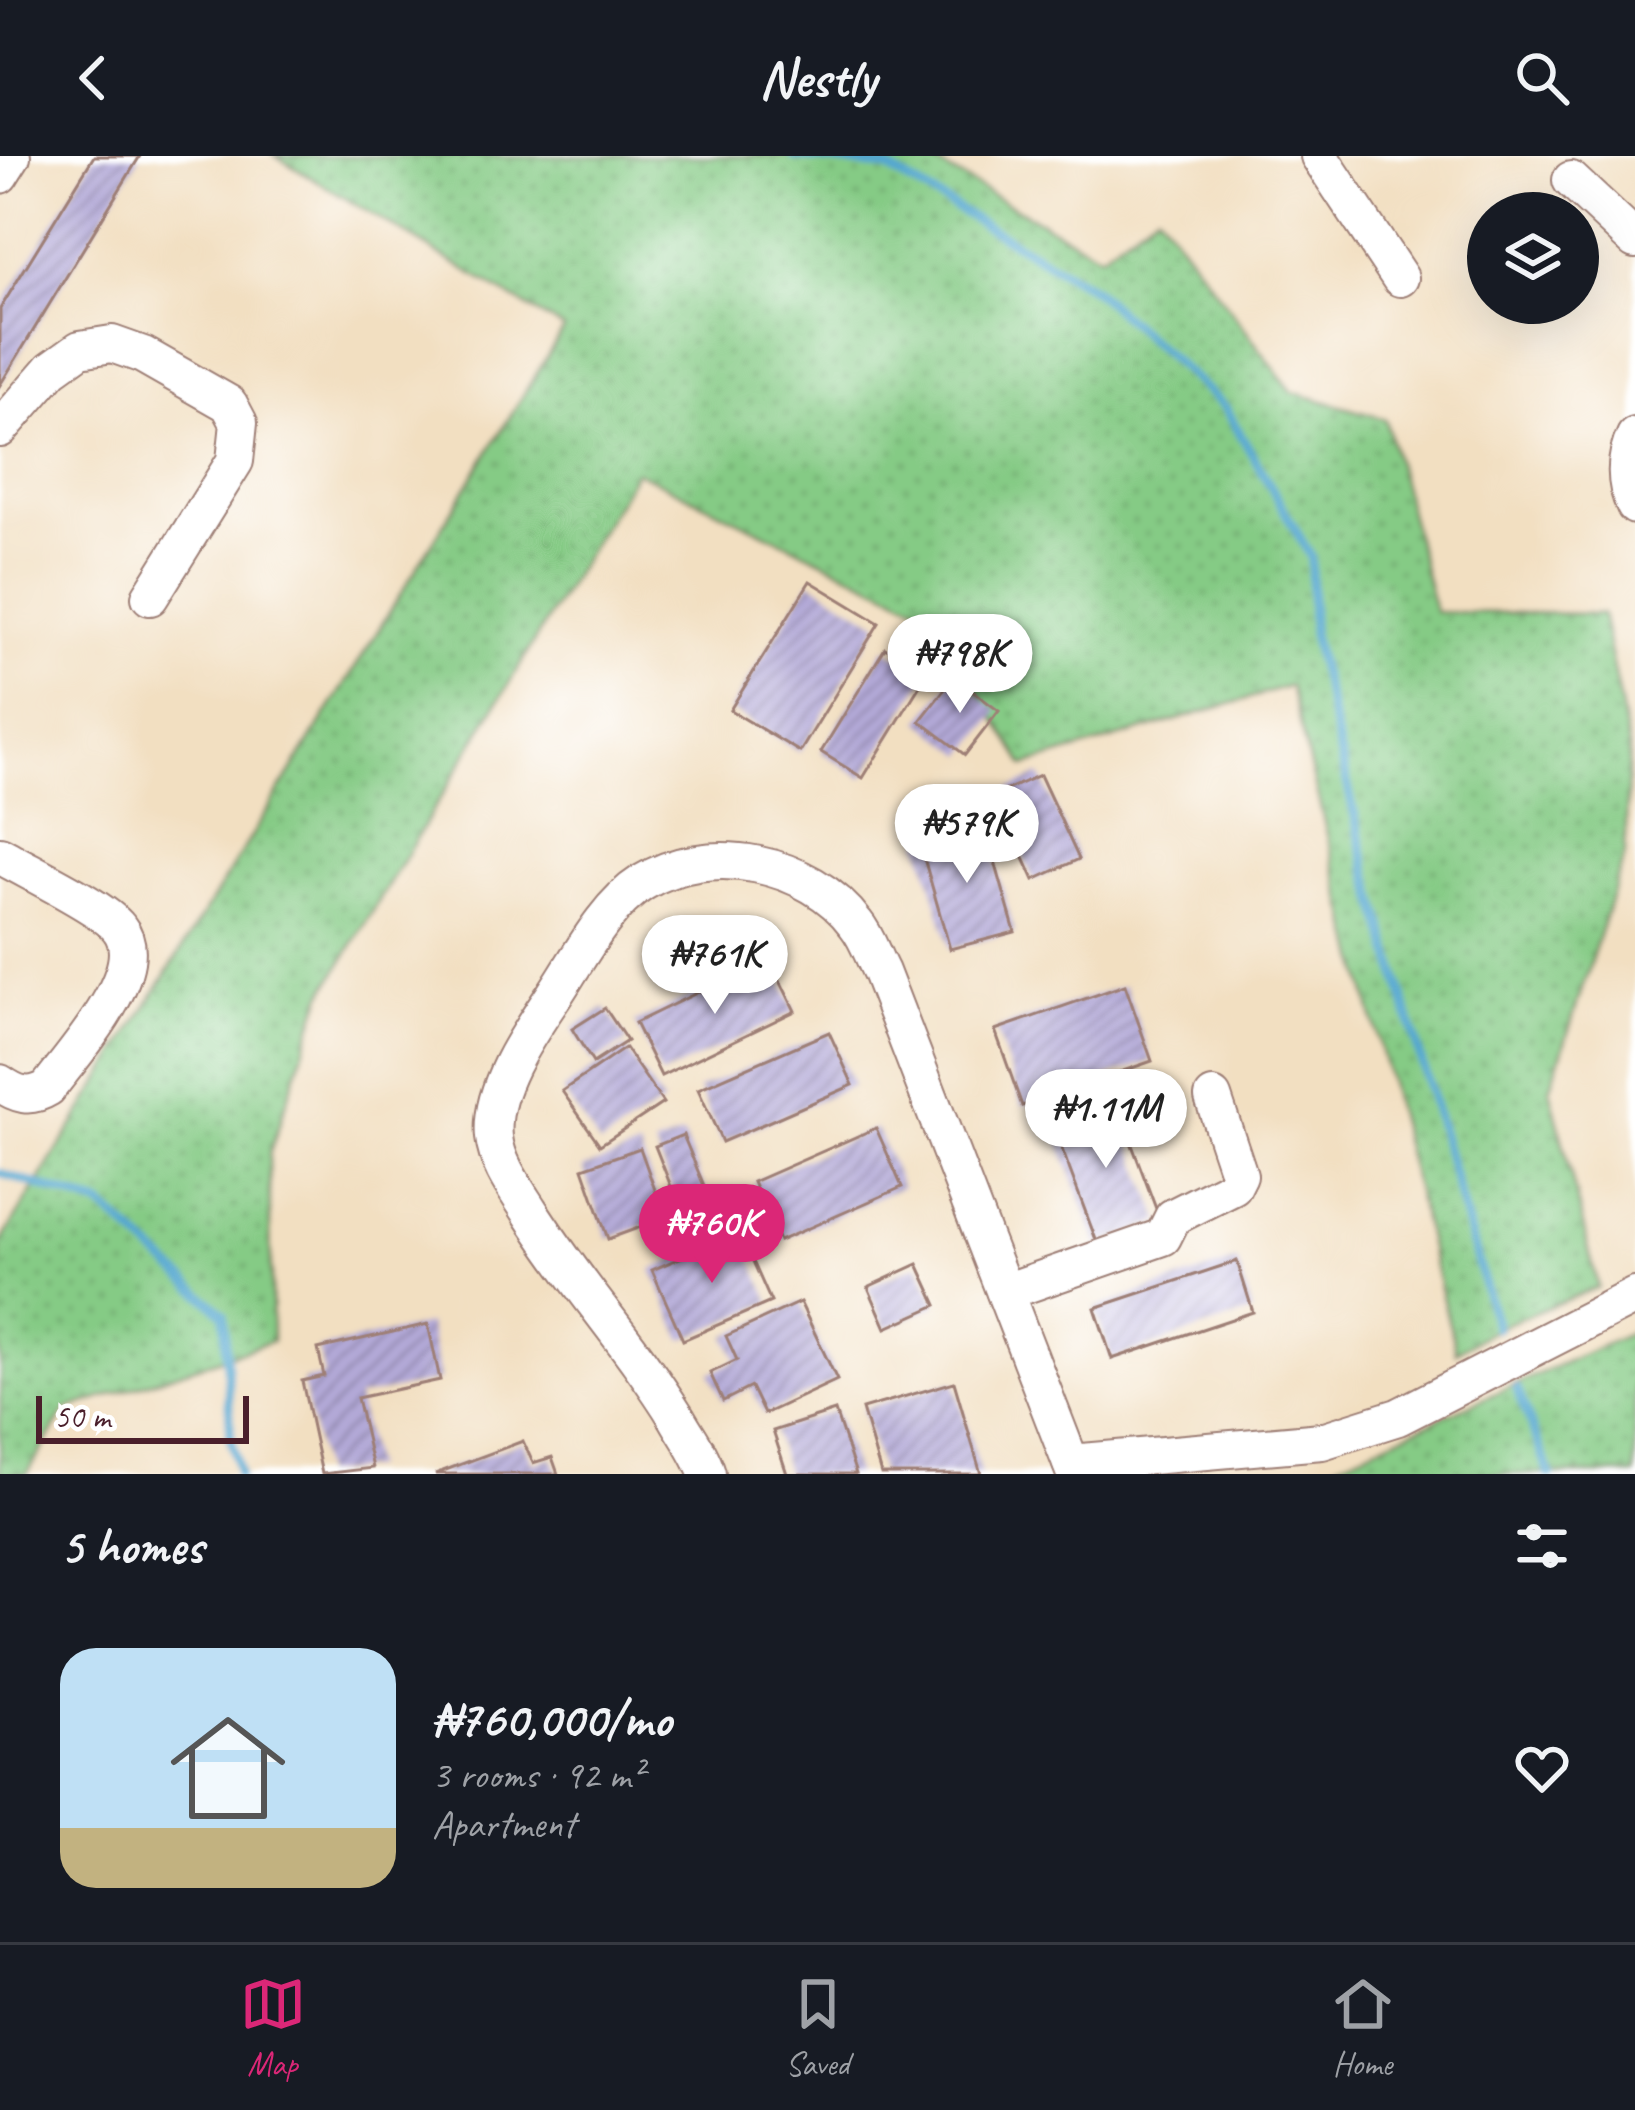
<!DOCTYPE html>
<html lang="en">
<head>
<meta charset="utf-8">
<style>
  body { margin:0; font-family:Caveat,sans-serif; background:#20242c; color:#f1f3f6; height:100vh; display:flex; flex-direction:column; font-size:45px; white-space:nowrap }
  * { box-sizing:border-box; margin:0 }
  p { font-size:39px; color:#9ea1a6 }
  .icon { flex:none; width:66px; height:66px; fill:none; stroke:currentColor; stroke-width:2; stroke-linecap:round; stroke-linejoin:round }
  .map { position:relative; height:1318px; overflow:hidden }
  .drawer { display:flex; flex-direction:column; background:#171b24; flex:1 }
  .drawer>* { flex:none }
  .controls { position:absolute; left:1467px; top:36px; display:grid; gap:24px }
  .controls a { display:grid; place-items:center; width:132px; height:132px; border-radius:50%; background:#171b24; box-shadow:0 12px 48px #0002; font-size:60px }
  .scale { position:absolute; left:36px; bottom:30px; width:213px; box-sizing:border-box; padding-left:12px; border:6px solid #4a1f2b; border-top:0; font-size:33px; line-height:42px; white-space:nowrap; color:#4a1f2b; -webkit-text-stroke:9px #fff; paint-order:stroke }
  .price { position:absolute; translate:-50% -102px; padding:0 27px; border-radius:42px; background:#fff; color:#222; font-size:39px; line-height:78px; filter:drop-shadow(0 3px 6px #0008) }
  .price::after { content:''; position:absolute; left:50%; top:72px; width:36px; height:27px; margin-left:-18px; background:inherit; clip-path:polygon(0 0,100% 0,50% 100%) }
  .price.selected { background:#db2777; color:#fff }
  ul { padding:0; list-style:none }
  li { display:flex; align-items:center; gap:36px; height:300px; padding:0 60px }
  li span { display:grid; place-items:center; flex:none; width:336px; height:240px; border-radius:36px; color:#555 }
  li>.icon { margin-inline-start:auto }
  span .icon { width:144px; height:144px; fill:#fffc; stroke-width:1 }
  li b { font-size:51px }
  h2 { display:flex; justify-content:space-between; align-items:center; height:144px; padding:0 60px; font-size:51px }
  header { display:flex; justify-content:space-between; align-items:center; height:156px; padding:0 60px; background:#171b24; font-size:54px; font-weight:800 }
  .tab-bar { display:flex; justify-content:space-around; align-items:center; height:168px; border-top:3px solid #363941; background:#171b24; font-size:33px; color:#9ea1a6 }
  .tab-bar a { display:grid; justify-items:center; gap:6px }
  .tab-bar .selected { color:#db2777 }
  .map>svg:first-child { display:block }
  .grass { fill:url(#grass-dots); stroke:#687558; stroke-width:3 }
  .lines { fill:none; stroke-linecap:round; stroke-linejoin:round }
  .stream { stroke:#55a7d0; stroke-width:9 }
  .building { fill:url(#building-hatch) }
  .minor-casing { stroke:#9e7f76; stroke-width:40 }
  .minor { stroke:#fff; stroke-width:36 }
</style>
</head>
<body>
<header><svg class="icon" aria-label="back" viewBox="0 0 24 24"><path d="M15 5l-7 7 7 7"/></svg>Nestly<svg class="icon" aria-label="search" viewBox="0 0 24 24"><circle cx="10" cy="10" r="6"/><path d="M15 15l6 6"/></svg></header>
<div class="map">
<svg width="1635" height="1318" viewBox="0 0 1635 1318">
  <defs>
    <pattern id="grass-dots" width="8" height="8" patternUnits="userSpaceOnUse" patternTransform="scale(3)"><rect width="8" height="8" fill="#85cb85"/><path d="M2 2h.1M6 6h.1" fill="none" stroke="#74ae73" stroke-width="1.8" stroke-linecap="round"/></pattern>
    <pattern id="building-hatch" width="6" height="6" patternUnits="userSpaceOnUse" patternTransform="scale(3)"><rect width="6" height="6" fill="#b2a9d7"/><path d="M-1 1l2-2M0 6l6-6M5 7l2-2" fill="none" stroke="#9389af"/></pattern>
  </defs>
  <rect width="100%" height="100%" fill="#fff"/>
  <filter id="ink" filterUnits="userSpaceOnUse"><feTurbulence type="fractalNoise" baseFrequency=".00833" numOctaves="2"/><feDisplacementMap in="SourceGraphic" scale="24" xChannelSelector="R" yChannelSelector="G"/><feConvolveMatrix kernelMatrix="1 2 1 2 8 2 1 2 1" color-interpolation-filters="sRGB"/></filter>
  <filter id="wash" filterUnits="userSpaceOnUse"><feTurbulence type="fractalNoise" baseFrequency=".004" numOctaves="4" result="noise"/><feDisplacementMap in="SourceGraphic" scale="48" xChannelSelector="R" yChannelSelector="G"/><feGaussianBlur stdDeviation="2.7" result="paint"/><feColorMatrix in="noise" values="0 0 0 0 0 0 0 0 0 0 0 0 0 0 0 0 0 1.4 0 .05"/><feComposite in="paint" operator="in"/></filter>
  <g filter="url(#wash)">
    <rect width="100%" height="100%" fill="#f2dfc1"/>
    <g class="grass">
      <polygon points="275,0 930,0 935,7 1100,99 1157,56 1292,236 1385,263 1435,456 1602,458 1629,594 1625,698 1550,933 1598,1131 1496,1172 1456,1196 1290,530 1025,610 928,455 636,315 322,840 269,999 272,1185 66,1254 27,1318 0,1318 0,1088 564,173"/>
      <polygon points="1635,1175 1635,1318 1314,1318"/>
    </g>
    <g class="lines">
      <g class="stream">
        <polyline points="793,0 887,12 1093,133 1225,251 1311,401 1312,478 1367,711 1496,1172"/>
        <polyline points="0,1017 102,1050 224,1158 231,1285 239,1318"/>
        <polyline points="1517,1233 1550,1318"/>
      </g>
    </g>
    <g id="blocks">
      <g class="building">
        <polygon points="94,0 140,0 0,229 0,153"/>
        <polygon points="810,425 879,467 800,596 730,554"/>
        <polygon points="885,492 927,518 863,622 821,596"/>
        <polygon points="954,521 999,555 965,599 920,565"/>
        <polygon points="1040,619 1079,703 1034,724 995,639"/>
        <polygon points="984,667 1015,776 950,793 919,685"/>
        <polygon points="769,802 795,855 661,920 635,867"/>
        <polygon points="1125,829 1152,905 1022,950 995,874"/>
        <polygon points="605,852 627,885 593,907 572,873"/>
        <polygon points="829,876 853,929 722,986 698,933"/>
        <polygon points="625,892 663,947 600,989 562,935"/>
        <polygon points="1114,941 1161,1066 1098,1089 1051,964"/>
        <polygon points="876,972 902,1031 779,1085 753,1026"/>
        <polygon points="683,979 707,1037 678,1048 655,990"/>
        <polygon points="640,992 665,1062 608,1083 583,1012"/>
        <polygon points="740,1076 771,1146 683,1184 652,1114"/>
        <polygon points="1237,1105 1253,1156 1112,1203 1095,1152"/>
        <polygon points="918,1108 937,1149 886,1172 868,1131"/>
        <polygon points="800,1146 837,1224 764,1258 751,1231 723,1245 710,1217 737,1204 726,1180"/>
        <polygon points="428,1168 440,1224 357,1242 373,1312 322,1318 302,1225 324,1220 318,1193"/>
        <polygon points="954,1226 981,1318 881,1318 862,1253"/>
        <polygon points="835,1255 856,1318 787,1318 773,1275"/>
        <polygon points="523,1285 533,1307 552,1301 558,1318 435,1318"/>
      </g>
    </g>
  </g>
  <g filter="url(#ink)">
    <use href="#blocks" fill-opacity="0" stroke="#9e7f76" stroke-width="3"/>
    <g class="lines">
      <defs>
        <g id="minor">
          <polyline points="1319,0 1400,122"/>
          <polyline points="0,19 12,0"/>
          <polyline points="1571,24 1635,84"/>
          <polyline points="0,273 52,213 80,193 112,188 143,199 229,248 239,267 235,305 150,441"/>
          <path d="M1635,280C1624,302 1624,328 1635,350"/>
          <path d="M0,699C27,715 103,751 119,772C152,813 72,899 48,932C30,943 17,939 0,927"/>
          <polyline points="1005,1136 1163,1081 1173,1061 1233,1031 1239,1019 1213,941"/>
          <polyline points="1071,1307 1322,1285 1398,1261 1635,1140"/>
          <path d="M707,1318C701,1298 687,1280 677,1262C632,1189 575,1127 529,1054C515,1032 497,1008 494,981C489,934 528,878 553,841C578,804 604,751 642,727C709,685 810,706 856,768C867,781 873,801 881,816L1075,1318"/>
        </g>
      </defs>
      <use href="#minor" class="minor-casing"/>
      <use href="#minor" class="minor"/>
    </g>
  </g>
</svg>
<div class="controls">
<a><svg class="icon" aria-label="layers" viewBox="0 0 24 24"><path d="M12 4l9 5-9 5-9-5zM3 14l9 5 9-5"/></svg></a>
</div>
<div class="scale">50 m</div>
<b class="price" style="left:960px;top:560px">₦798K</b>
<b class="price" style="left:967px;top:730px">₦579K</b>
<b class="price" style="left:715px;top:861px">₦761K</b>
<b class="price" style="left:1106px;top:1015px">₦1.11M</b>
<b class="price selected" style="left:712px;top:1130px">₦760K</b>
</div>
<section class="drawer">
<h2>5 homes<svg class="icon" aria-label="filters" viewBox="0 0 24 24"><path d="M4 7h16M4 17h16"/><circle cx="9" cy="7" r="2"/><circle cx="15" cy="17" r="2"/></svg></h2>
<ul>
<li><span style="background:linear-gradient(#bfe0f5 75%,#c2b280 0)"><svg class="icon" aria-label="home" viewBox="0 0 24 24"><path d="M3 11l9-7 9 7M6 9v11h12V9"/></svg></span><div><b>₦760,000/mo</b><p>3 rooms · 92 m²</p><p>Apartment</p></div><svg class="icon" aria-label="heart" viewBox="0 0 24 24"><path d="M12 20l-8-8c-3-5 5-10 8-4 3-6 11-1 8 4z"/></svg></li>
</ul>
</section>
<nav class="tab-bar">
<a class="selected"><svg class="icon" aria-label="map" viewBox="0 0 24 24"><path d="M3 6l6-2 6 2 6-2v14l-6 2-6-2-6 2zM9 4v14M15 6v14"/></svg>Map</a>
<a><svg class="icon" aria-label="saved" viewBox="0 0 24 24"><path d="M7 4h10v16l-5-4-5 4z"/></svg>Saved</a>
<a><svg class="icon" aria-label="home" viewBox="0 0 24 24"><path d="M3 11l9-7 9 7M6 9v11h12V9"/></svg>Home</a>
</nav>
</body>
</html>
